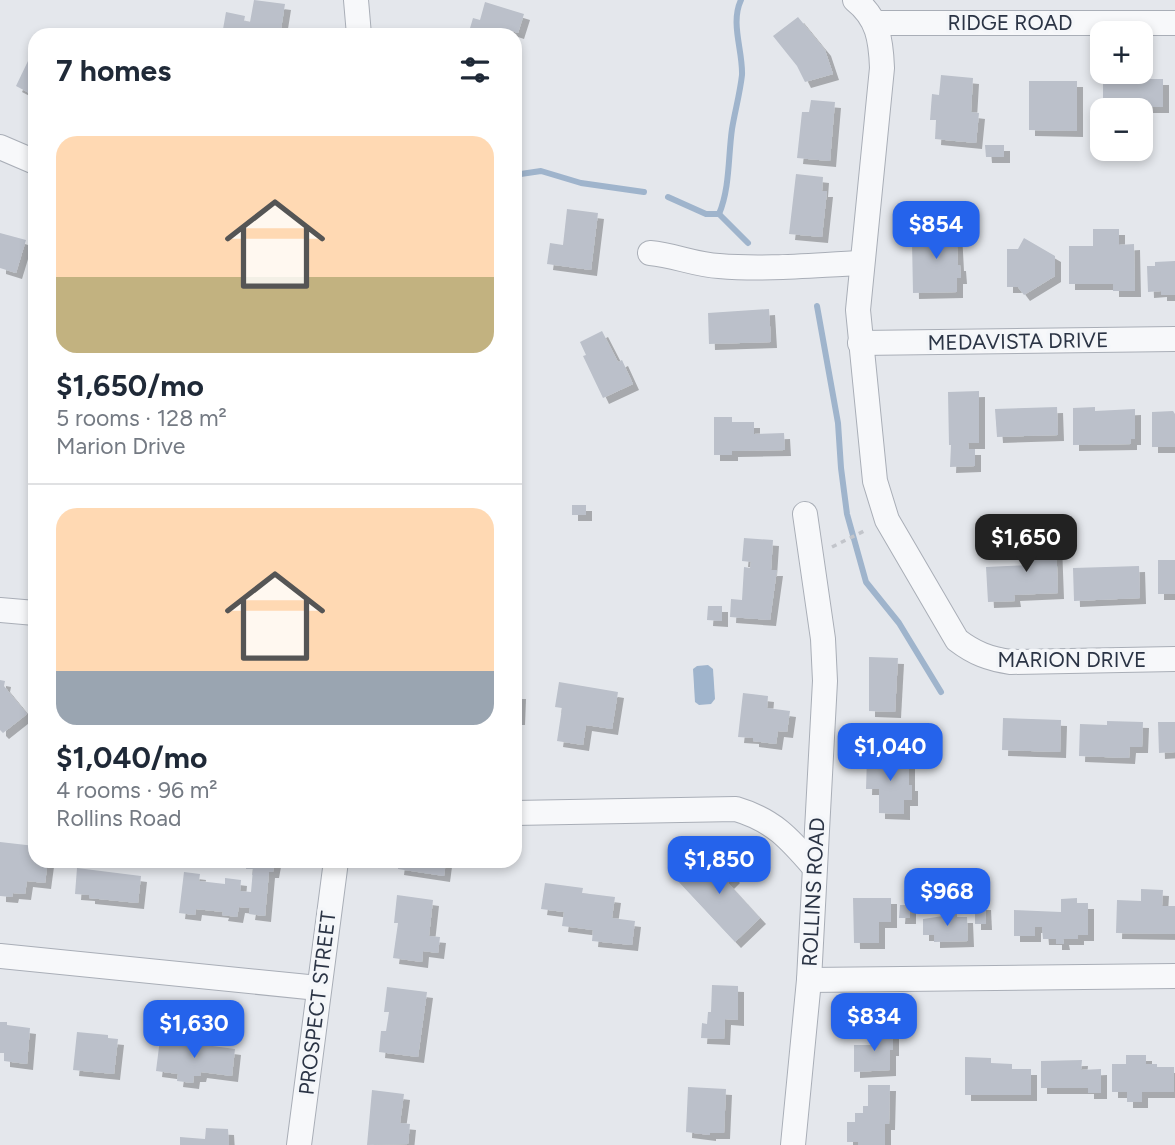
<!DOCTYPE html>
<html lang="en">
<head>
<meta charset="utf-8">
<style>
  body { margin:0; font-family:Figtree,sans-serif; background:#f2f2f3; color:#1f2937; height:100vh; display:flex; flex-direction:column; font-size:26px; white-space:nowrap }
  * { box-sizing:border-box; margin:0 }
  p { font-size:23px; color:#747a83 }
  .icon { flex:none; width:38px; height:38px; fill:none; stroke:currentColor; stroke-width:2; stroke-linecap:round; stroke-linejoin:round }
  .map { position:relative; flex:1; overflow:hidden }
  .panel { position:absolute; left:28px; top:28px; width:494px; height:840px; display:flex; flex-direction:column; background:#fff; border-radius:21px; box-shadow:0 4px 10px #0003 }
  .panel>* { flex:none }
  .controls { position:absolute; left:1090px; top:21px; display:grid; gap:14px }
  .controls a { display:grid; place-items:center; width:63px; height:63px; border-radius:14px; background:#fff; box-shadow:0 4px 10px #0003; font-size:35px }
  .price { position:absolute; translate:-50% -60px; padding:0 16px; border-radius:14px; background:#2563eb; color:#fff; font-size:23px; line-height:46px; filter:drop-shadow(0 2px 4px #0008) }
  .price::after { content:''; position:absolute; left:50%; top:42px; width:21px; height:16px; margin-left:-10px; background:inherit; clip-path:polygon(0 0,100% 0,50% 100%) }
  .price.current { background:#222; color:#fff }
  ul { padding:0; list-style:none }
  li { display:grid; align-content:center; gap:14px; height:371px; padding:0 28px }
  li+li { border-top:2px solid #e0e1e3 }
  li span { display:grid; place-items:center; height:217px; border-radius:21px; color:#555 }
  li>.icon { margin-inline-start:auto }
  span .icon { width:126px; height:126px; fill:#fffc; stroke-width:1 }
  li b { font-size:30px }
  h2 { display:flex; justify-content:space-between; align-items:center; height:84px; padding:0 28px; font-size:30px }
  .map>svg:first-child { display:block }
  .water { fill:#9fb4cc }
  .lines { fill:none; stroke-linecap:round; stroke-linejoin:round }
  .stream { stroke:#9fb4cc; stroke-width:6 }
  .building { fill:#bbc0ca; filter:url(#shadow) }
  .minor-casing { stroke:#a9aeb7; stroke-width:26 }
  .path { stroke:#c2c5cb; stroke-width:3.5; stroke-dasharray:5 5; stroke-linecap:butt }
  .minor { stroke:#f7f8fa; stroke-width:24 }
  .labels { text-anchor:middle; dominant-baseline:central; stroke-width:7; stroke-linejoin:round; paint-order:stroke }
  .street-label { font-size:21px; fill:#2b3445; stroke:#f4f6f9 }
</style>
</head>
<body>
<div class="map">
<svg width="1175" height="1145" viewBox="0 0 1175 1145">
  <defs>
    <filter id="shadow"><feDropShadow dx="6" dy="6" stdDeviation="0" flood-color="#0004"/></filter>
  </defs>
  <rect width="100%" height="100%" fill="#e4e7ec"/>
  <polygon class="water" points="708,665 713,669 715,699 711,704 699,705 695,702 693,669 697,666"/>
  <g class="lines">
    <g class="stream">
      <polyline points="514,175 541,171 581,183 644,192"/>
      <path d="M668,197L706,214H719C730,188 728,157 732,129C735,111 740,93 742,75C743,51 730,23 741,0"/>
      <polyline points="719,214 748,243"/>
      <polyline points="817,306 838,423 841,468 847,514 866,582 899,623 941,692"/>
    </g>
  </g>
  <g class="building">
    <polygon points="254,0 285,4 281,29 278,28 276,35 222,35 226,12 245,16 244,21 250,22"/>
    <polygon points="485,2 524,14 518,33 506,29 504,35 468,35 473,18 480,20"/>
    <polygon points="798,17 825,50 833,74 805,82 797,66 773,36"/>
    <polygon points="28,61 35,64 35,96 16,86"/>
    <polygon points="941,75 973,78 971,112 979,113 976,143 935,139 936,120 930,120 932,94 939,95"/>
    <rect x="1103" y="79" width="60" height="28"/>
    <polygon points="1029,81 1077,81 1077,131 1029,130"/>
    <polygon points="811,100 835,102 830,161 797,158 802,112 809,112"/>
    <polygon points="985,145 1004,145 1004,157 986,157"/>
    <polygon points="796,174 823,177 822,191 827,191 822,237 789,234"/>
    <polygon points="567,209 598,213 591,270 547,264 550,243 563,245"/>
    <polygon points="956,227 958,265 960,265 961,278 957,278 957,292 913,293 912,241 921,241 921,228"/>
    <polygon points="1093,229 1119,229 1119,245 1134,244 1135,291 1113,291 1113,284 1069,284 1069,246 1093,246"/>
    <polygon points="0,233 26,240 16,273 0,268"/>
    <polygon points="1024,238 1055,256 1055,276 1024,295 1018,287 1007,287 1007,249 1018,249"/>
    <polygon points="1175,261 1175,295 1161,295 1161,291 1148,292 1147,266 1155,266 1155,262"/>
    <polygon points="769,309 771,342 709,344 708,313"/>
    <polygon points="602,331 618,362 622,360 633,384 603,398 583,356 586,355 580,342"/>
    <polygon points="979,391 979,443 968,443 969,449 975,449 975,466 950,467 951,445 949,445 948,392"/>
    <polygon points="1057,407 1058,435 997,437 995,409"/>
    <polygon points="1095,407 1095,411 1135,409 1135,439 1131,439 1131,444 1073,445 1073,408"/>
    <polygon points="1173,411 1175,414 1175,447 1152,447 1152,412"/>
    <polygon points="714,417 732,417 732,422 754,422 754,434 784,433 785,450 732,451 732,455 714,455"/>
    <rect x="572" y="505" width="14" height="10"/>
    <polygon points="744,538 773,540 771,570 777,570 770,620 730,617 731,599 742,600 744,567 750,568 751,562 742,561"/>
    <polygon points="1056,539 1058,593 1014,595 1015,601 988,602 986,567 1028,565 1027,541"/>
    <rect x="1158" y="560" width="17" height="34"/>
    <polygon points="1139,566 1140,598 1074,601 1073,568"/>
    <polygon points="708,606 722,606 722,621 707,620"/>
    <polygon points="869,657 898,658 895,712 869,711"/>
    <polygon points="0,680 5,681 4,686 27,714 3,733 0,730"/>
    <polygon points="559,682 618,692 612,729 586,725 583,745 557,741 562,708 555,707"/>
    <polygon points="514,693 520,693 519,719 514,719"/>
    <polygon points="743,693 768,696 767,708 790,711 787,732 778,731 776,744 753,741 753,738 738,737"/>
    <polygon points="1003,718 1061,720 1060,752 1002,750"/>
    <polygon points="1107,721 1143,722 1142,747 1130,747 1129,758 1079,756 1080,724 1107,725"/>
    <polygon points="1158,722 1175,722 1175,752 1159,753"/>
    <polygon points="867,757 909,758 909,785 912,785 912,800 904,800 904,814 879,813 879,789 866,789"/>
    <polygon points="0,842 35,846 35,861 48,861 45,883 27,881 25,894 13,893 12,897 0,896"/>
    <polygon points="709,850 734,877 728,883 760,918 735,942 677,880"/>
    <polygon points="247,861 275,861 273,872 269,872 265,916 249,914 250,908 239,907 237,917 222,915 223,912 196,909 195,915 179,913 184,872 200,874 199,881 225,884 225,878 241,880 240,891 251,892 253,869 246,869"/>
    <polygon points="399,861 446,861 444,876 398,869"/>
    <polygon points="77,868 141,876 138,903 89,898 89,895 75,894"/>
    <polygon points="545,883 583,888 582,893 615,897 612,918 635,921 632,945 592,941 593,930 562,926 564,912 541,909"/>
    <polygon points="1141,889 1163,890 1162,906 1175,906 1175,934 1116,933 1117,900 1141,901"/>
    <polygon points="397,895 433,900 429,936 440,937 438,953 423,951 422,962 393,958 398,923 394,923"/>
    <polygon points="853,898 891,898 891,922 879,922 879,943 854,943"/>
    <polygon points="1077,898 1077,903 1088,903 1088,935 1078,935 1078,939 1063,939 1064,944 1056,944 1056,939 1043,939 1042,927 1035,927 1035,936 1014,936 1014,910 1061,912 1061,899"/>
    <polygon points="975,904 985,904 986,924 975,924"/>
    <polygon points="900,905 910,905 910,918 899,918"/>
    <polygon points="957,911 957,917 967,917 968,941 934,942 934,935 923,935 923,919 943,916 943,912"/>
    <polygon points="712,985 738,986 738,1020 725,1019 724,1039 701,1038 702,1023 707,1024 708,1012 711,1012"/>
    <polygon points="387,987 427,992 418,1057 379,1052 381,1031 386,1031 389,1012 384,1012"/>
    <polygon points="0,1022 7,1022 7,1025 30,1028 27,1064 4,1061 4,1053 0,1053"/>
    <polygon points="77,1032 108,1035 108,1038 118,1039 114,1074 73,1070"/>
    <polygon points="871,1032 893,1032 893,1050 890,1050 890,1070 854,1072 854,1045 872,1045"/>
    <polygon points="160,1039 235,1049 232,1076 201,1072 200,1076 194,1076 193,1083 177,1081 178,1074 156,1071"/>
    <polygon points="1126,1055 1146,1055 1146,1064 1157,1064 1157,1067 1174,1067 1174,1092 1142,1092 1142,1102 1127,1102 1127,1092 1112,1092 1112,1064 1126,1064"/>
    <polygon points="965,1057 991,1058 991,1063 1012,1064 1012,1069 1031,1069 1031,1095 965,1095"/>
    <polygon points="1082,1060 1081,1070 1101,1069 1101,1093 1088,1093 1088,1088 1041,1088 1041,1061"/>
    <polygon points="868,1085 890,1085 889,1124 885,1124 885,1145 858,1145 858,1142 847,1142 847,1122 855,1122 855,1113 863,1113 863,1106 868,1106"/>
    <polygon points="688,1087 726,1089 724,1133 710,1133 710,1135 686,1132"/>
    <polygon points="372,1090 404,1094 400,1123 410,1124 408,1144 367,1145"/>
    <polygon points="206,1128 228,1129 229,1145 180,1145 180,1137 205,1139"/>
  </g>
  <g class="lines">
    <defs>
      <g id="minor">
        <polyline points="356,0 359,35"/>
        <path d="M855,0C878,18 881,40 882,68L858,310L875,481L887,520L957,640C974,653 989,659 1011,662L1175,659"/>
        <polyline points="876,23 1175,23"/>
        <polyline points="0,147 35,162"/>
        <path d="M650,253C674,255 696,265 719,266C766,270 814,265 861,263"/>
        <polyline points="860,343 1175,339"/>
        <polyline points="0,610 35,613"/>
        <path d="M514,813L736,809C773,820 789,838 814,867"/>
        <polyline points="0,956 318,988"/>
        <polyline points="809,980 1175,976"/>
        <polyline points="299,1145 336,861"/>
        <polyline points="793,1145 809,980 825,681 823,639 805,514"/>
      </g>
    </defs>
    <use href="#minor" class="minor-casing"/>
    <polyline class="path" points="832,547 866,530"/>
    <use href="#minor" class="minor"/>
  </g>
  <g class="labels">
    <g class="street-label">
      <text x="1010" y="22">RIDGE ROAD</text>
      <text transform="translate(1018 341) rotate(-1)">MEDAVISTA DRIVE</text>
      <text x="1072" y="659">MARION DRIVE</text>
      <text transform="translate(813 892) rotate(-87)">ROLLINS ROAD</text>
      <text transform="translate(317 1003) rotate(-83)">PROSPECT STREET</text>
    </g>
  </g>
</svg>
<div class="controls">
<a>+</a>
<a>−</a>
</div>
<b class="price" style="left:936px;top:261px">$854</b>
<b class="price current" style="left:1026px;top:574px">$1,650</b>
<b class="price" style="left:890px;top:783px">$1,040</b>
<b class="price" style="left:719px;top:896px">$1,850</b>
<b class="price" style="left:947px;top:928px">$968</b>
<b class="price" style="left:874px;top:1053px">$834</b>
<b class="price" style="left:194px;top:1060px">$1,630</b>
<section class="panel">
<h2>7 homes<svg class="icon" aria-label="filters" viewBox="0 0 24 24"><path d="M4 7h16M4 17h16"/><circle cx="9" cy="7" r="2"/><circle cx="15" cy="17" r="2"/></svg></h2>
<ul>
<li><span style="background:linear-gradient(#ffd9b3 65%,#c2b280 0)"><svg class="icon" aria-label="home" viewBox="0 0 24 24"><path d="M3 11l9-7 9 7M6 9v11h12V9"/></svg></span><div><b>$1,650/mo</b><p>5 rooms · 128 m²</p><p>Marion Drive</p></div></li>
<li><span style="background:linear-gradient(#ffd9b3 75%,#9aa5b1 0)"><svg class="icon" aria-label="home" viewBox="0 0 24 24"><path d="M3 11l9-7 9 7M6 9v11h12V9"/></svg></span><div><b>$1,040/mo</b><p>4 rooms · 96 m²</p><p>Rollins Road</p></div></li>
</ul>
</section>
</div>
</body>
</html>
